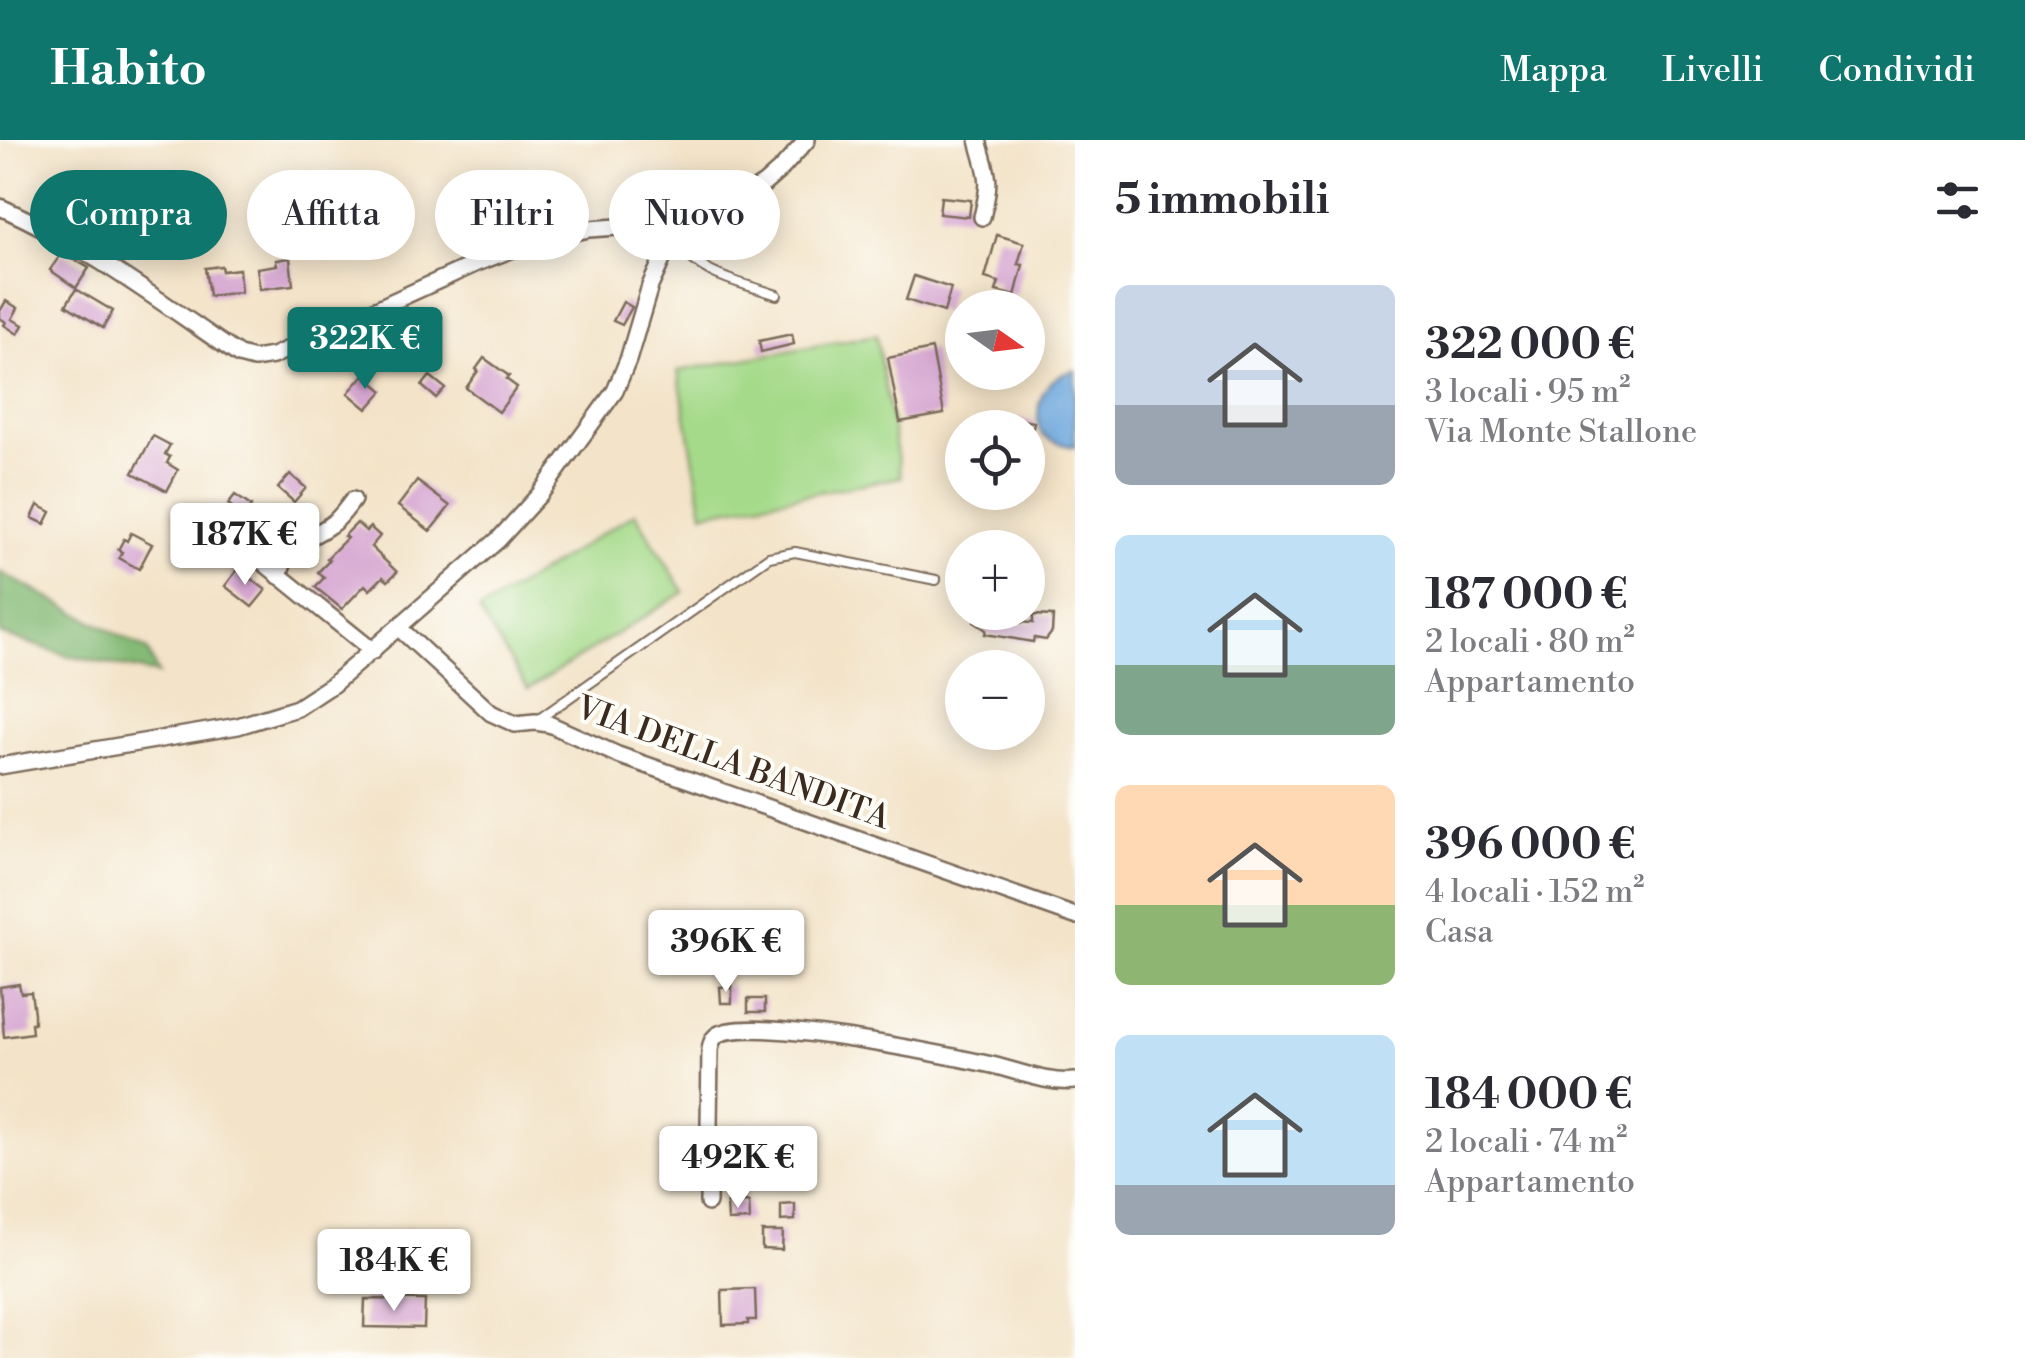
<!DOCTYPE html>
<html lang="it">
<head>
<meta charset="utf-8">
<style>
  body { margin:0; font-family:"Libre Bodoni",serif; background:#f2f2f3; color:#2b2b33; height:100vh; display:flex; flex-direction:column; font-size:38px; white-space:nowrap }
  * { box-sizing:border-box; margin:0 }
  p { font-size:32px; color:#7c7c81 }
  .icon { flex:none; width:55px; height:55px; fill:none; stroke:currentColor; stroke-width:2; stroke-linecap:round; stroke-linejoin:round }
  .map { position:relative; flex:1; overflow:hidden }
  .panel { display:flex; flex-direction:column; background:#fff; width:950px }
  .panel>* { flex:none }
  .banner { position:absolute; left:30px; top:30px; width:895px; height:90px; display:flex; gap:20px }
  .needle { width:65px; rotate:104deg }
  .controls { position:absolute; left:945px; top:150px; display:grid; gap:20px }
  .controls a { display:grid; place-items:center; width:100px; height:100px; border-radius:50%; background:#fff; box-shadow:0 5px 25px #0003; font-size:50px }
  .price { position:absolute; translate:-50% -85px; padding:0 22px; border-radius:10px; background:#fff; color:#222; font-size:32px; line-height:65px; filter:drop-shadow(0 2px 5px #0008) }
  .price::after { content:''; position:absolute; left:50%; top:60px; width:30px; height:22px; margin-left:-15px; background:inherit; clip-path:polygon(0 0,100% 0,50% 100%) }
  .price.on { background:#0f766e; color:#fff }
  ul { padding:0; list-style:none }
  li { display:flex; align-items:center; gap:30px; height:250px; padding:0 40px }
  li span { display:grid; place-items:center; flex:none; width:280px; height:200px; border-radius:15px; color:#555 }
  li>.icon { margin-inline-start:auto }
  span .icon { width:120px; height:120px; fill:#fffc; stroke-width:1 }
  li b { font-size:42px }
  h2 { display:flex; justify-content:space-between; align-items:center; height:120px; padding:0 40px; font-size:42px }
  .tag { padding:0 35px; border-radius:45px; background:#fff; box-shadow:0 5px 25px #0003; font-size:35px; line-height:90px }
  .tag.on { background:#0f766e; color:#fff }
  header { display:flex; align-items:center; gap:60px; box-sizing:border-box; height:140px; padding:0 50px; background:#0f766e; color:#fff }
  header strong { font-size:48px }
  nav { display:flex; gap:55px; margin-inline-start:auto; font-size:35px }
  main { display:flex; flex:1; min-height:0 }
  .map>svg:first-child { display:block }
  .green { fill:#a5da8a; stroke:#708254; stroke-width:2.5 }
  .forest { fill:#84ba76; stroke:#60724a; stroke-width:2.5 }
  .water { fill:#6ea7dd; stroke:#54687e; stroke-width:2.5 }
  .building { fill:#d6a6d1 }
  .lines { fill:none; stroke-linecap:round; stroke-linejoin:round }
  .service-casing { stroke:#7b6b5a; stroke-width:12 }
  .minor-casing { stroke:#7b6b5a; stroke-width:20 }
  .service { stroke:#fff; stroke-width:8 }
  .minor { stroke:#fff; stroke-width:15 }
  .labels { text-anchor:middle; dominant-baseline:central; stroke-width:8; stroke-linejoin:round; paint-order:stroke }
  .street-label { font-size:32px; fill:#3b2a1e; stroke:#fdfcf7 }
</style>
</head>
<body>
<header>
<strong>Habito</strong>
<nav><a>Mappa</a><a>Livelli</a><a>Condividi</a></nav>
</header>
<main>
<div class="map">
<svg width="1075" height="1218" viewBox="0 0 1075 1218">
  <rect width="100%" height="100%" fill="#fdfcf7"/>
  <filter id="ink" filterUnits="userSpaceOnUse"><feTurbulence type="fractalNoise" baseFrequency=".01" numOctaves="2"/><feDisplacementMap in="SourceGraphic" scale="20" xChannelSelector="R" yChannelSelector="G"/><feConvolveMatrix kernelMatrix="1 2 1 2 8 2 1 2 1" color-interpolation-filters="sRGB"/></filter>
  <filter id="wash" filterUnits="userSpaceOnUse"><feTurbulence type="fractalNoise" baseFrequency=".0048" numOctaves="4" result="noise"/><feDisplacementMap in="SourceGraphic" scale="40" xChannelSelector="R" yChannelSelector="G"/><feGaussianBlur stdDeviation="2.25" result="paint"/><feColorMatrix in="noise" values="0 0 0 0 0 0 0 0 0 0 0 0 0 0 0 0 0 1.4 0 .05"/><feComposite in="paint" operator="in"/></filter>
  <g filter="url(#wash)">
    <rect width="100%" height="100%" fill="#f3e3c8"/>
    <g class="green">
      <polygon points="876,195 901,337 703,373 678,231"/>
      <polygon points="963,232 1014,232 1014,233 972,252"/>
      <polygon points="635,373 684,452 528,549 479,471"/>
    </g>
    <polygon class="forest" points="0,432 147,510 158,534 69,516 0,494"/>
    <path class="water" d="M1075,230V307C1065,305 1053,303 1045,297C1038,291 1038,283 1038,275C1039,250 1051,236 1075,230Z"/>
    <g id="blocks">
      <g class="building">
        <polygon points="941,57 971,60 969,77 939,74"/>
        <polygon points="997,95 1024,103 1018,124 1023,125 1015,156 996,151 999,142 985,138"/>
        <polygon points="62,113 89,128 76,148 50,130"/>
        <polygon points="290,118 293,145 260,149 257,128 277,125 276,120"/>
        <polygon points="221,126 222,131 239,129 241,152 209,156 205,128"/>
        <polygon points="914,136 951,148 944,172 906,160"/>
        <polygon points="76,149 113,171 103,188 66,165"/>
        <polygon points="6,161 18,168 12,179 23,185 18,194 4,185 6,182 0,178 0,171"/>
        <polygon points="623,162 632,167 622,185 613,181"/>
        <polygon points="792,194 794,204 761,212 759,201"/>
        <polygon points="932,209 944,274 900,282 888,218"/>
        <polygon points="484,218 509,236 506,239 517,247 499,272 466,248 478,231 476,229"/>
        <polygon points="364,235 383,251 367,269 348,253"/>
        <polygon points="430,236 445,248 436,258 422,246"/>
        <polygon points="1003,277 1034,282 1033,288 993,288"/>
        <polygon points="153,296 170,305 165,314 170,317 167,323 178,330 167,351 133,333"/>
        <polygon points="290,334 306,348 294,362 278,348"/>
        <polygon points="417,341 450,366 430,391 398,366"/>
        <polygon points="235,355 251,366 244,376 228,364"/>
        <polygon points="38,365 51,372 45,384 32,378"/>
        <polygon points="357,383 366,391 370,387 380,396 371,407 397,432 388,441 383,437 370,450 365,445 342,469 315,447 324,438 318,432 330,420 327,418 347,398 344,396"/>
        <polygon points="131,393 152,404 139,429 119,418 122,412 118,410 124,399 127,401"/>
        <polygon points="238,429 266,450 252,467 225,446"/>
        <polygon points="977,472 997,472 996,475 1014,482 1033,483 1033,475 1053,476 1052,492 1046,500 1034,498 1033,502 985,494 986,490 974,482"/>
        <polygon points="19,844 21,853 31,852 34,873 34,883 31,883 32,893 4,897 0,847"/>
        <polygon points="732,846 732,863 721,863 720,847"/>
        <rect x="748" y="859" width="17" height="13"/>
        <polygon points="749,1062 750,1080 728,1081 727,1063"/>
        <polygon points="795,1064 795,1080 781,1081 781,1065"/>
        <polygon points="762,1092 783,1092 782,1110 762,1109"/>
        <polygon points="755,1149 756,1180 748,1180 748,1184 723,1185 722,1150"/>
        <polygon points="365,1159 425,1160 424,1188 364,1187"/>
      </g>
    </g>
  </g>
  <g filter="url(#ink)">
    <use href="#blocks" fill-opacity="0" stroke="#7b6b5a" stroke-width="2.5"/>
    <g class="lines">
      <defs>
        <g id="service">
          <path d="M675,102C705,138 734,140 777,155"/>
          <polyline points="539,579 769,417 795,412 936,440"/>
        </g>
        <g id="minor">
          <path d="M978,0C988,38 992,36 982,77"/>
          <path d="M0,67C86,105 162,163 239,215L254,219L273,216L477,123L536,100L589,89L646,85L662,89L675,102"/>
          <polyline points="243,406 373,511"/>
          <path d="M279,436C290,397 302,405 330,385C340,379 346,369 353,360"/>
          <polyline points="399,488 491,573 515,584 535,582 549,584 618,615 1075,776"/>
          <polyline points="0,626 238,586 297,568 332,545 499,399 540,354 615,251 628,220 650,146 662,120 680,95 702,79 744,57 764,44 782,28 807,0"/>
          <path d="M708,1063L710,910C711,905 711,900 716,896C741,873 951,916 992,925C1018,931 1048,944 1075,941"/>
        </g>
      </defs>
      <use href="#service" class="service-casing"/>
      <use href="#minor" class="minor-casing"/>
      <use href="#service" class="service"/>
      <use href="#minor" class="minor"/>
    </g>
  </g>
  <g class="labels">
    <g class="street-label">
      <text transform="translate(733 623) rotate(20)">VIA DELLA BANDITA</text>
    </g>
  </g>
</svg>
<div class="controls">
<a><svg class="needle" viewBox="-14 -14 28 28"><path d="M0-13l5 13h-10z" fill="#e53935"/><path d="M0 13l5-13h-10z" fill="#7c7c81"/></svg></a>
<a><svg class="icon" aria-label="locate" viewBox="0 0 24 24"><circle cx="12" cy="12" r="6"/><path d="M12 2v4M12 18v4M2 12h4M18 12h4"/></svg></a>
<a>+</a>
<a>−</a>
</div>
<b class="price on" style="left:365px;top:252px">322K €</b>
<b class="price" style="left:245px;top:448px">187K €</b>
<b class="price" style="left:726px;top:855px">396K €</b>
<b class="price" style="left:738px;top:1071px">492K €</b>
<b class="price" style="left:394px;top:1174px">184K €</b>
<div class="banner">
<a class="tag on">Compra</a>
<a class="tag">Affitta</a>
<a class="tag">Filtri</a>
<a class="tag">Nuovo</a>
</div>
</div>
<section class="panel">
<h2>5 immobili<svg class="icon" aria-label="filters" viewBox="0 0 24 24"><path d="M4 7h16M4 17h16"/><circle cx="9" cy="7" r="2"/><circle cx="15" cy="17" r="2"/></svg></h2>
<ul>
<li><span style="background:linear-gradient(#c9d6e8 60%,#9aa5b1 0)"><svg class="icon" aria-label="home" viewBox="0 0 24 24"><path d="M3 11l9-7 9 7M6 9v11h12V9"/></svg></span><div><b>322 000 €</b><p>3 locali · 95 m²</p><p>Via Monte Stallone</p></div></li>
<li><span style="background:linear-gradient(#bfe0f5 65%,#7fa58c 0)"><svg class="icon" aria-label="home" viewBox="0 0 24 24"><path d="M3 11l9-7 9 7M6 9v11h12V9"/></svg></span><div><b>187 000 €</b><p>2 locali · 80 m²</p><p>Appartamento</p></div></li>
<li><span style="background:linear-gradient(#ffd9b3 60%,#8fb573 0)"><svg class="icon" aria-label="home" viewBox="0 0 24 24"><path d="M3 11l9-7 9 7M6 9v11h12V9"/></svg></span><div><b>396 000 €</b><p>4 locali · 152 m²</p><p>Casa</p></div></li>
<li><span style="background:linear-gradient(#bfe0f5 75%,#9aa5b1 0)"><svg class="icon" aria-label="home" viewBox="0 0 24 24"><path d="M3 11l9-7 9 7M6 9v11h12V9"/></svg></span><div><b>184 000 €</b><p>2 locali · 74 m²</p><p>Appartamento</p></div></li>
</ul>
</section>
</main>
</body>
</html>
